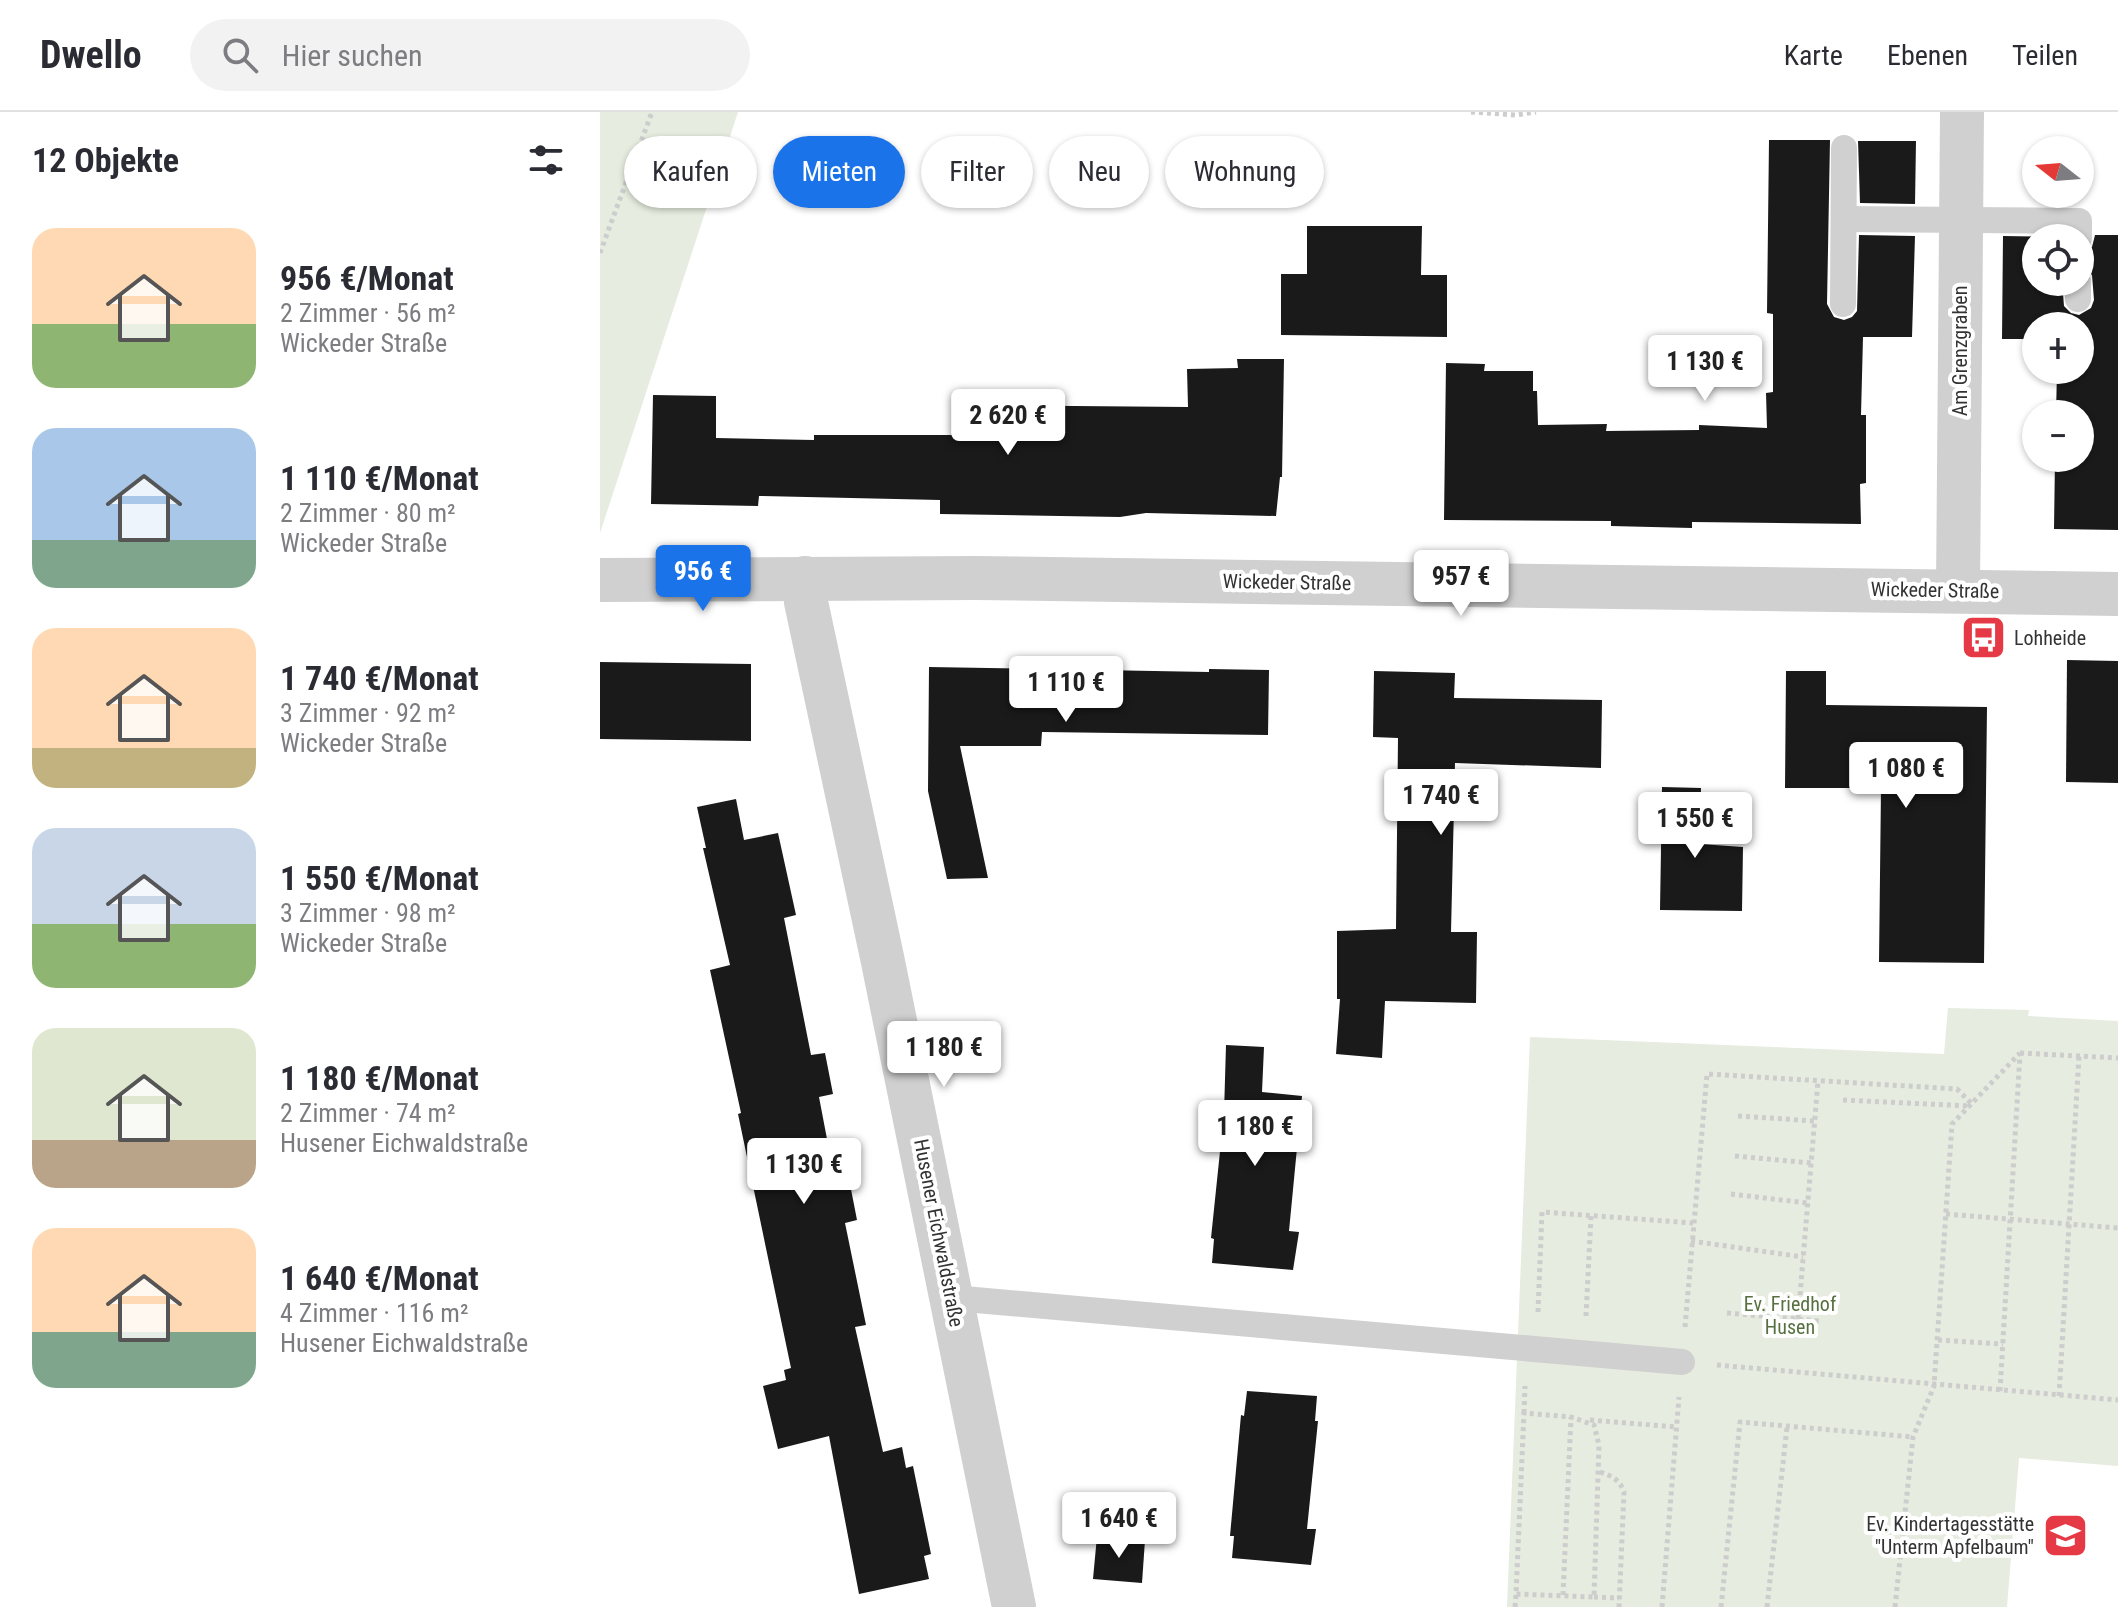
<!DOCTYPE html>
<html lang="de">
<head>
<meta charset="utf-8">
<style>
  body { margin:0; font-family:"Roboto Condensed",sans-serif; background:#f2f2f3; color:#2b2b33; height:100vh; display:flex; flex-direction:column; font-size:30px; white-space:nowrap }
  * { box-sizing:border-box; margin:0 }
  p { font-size:26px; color:#7c7c81 }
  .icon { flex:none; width:44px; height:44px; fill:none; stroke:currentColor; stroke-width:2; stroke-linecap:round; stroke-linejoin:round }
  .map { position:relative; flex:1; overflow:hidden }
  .drawer { display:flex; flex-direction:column; background:#fff; width:600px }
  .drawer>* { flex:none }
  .guide { position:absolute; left:24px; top:24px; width:760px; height:72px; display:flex; gap:16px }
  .needle { width:52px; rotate:287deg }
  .buttons { position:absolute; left:1422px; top:24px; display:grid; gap:16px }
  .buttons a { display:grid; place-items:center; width:72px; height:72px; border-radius:50%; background:#fff; box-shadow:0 2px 6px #0004; font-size:40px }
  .price { position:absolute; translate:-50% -68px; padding:0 18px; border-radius:8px; background:#fff; color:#222; font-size:26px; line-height:52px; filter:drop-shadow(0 2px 4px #0008) }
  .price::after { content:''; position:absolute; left:50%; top:48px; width:24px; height:18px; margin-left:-12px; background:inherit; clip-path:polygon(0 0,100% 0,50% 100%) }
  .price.current { background:#1a73e8; color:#fff }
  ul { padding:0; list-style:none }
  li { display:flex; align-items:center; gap:24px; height:200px; padding:0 32px }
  li span { display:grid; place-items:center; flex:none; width:224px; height:160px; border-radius:24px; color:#555 }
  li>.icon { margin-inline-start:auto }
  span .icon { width:96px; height:96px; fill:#fffc; stroke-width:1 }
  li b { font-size:34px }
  h2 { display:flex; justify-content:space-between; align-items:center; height:96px; padding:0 32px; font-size:34px }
  .tag { padding:0 28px; border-radius:36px; background:#fff; box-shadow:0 2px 6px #0004; font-size:28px; line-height:72px }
  .tag.current { background:#1a73e8; color:#fff }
  header { display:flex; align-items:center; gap:48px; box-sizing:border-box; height:112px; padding:0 40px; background:#fff; border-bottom:2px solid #e1e1e2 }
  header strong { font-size:38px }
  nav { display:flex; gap:44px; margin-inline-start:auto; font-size:28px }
  .search { width:560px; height:72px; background:#f2f2f3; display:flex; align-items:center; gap:20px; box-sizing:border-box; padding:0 28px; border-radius:44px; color:#7c7c81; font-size:30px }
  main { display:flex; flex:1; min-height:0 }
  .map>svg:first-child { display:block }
  .green { fill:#e6ecdf }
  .building { fill:#1a1a1a }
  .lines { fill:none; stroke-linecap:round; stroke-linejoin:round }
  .path { stroke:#cdcdcd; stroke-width:5; stroke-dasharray:4 4; stroke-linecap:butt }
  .lane { stroke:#d0d0d0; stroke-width:26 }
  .street { stroke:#d0d0d0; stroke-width:44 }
  .labels { text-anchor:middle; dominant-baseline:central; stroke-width:8; stroke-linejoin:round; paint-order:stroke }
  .street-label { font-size:20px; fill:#333; stroke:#fff }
  .poi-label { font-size:20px; fill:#333; stroke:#fff; text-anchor:start }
  .park-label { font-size:20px; fill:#56703f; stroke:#fff }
</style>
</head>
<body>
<header>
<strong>Dwello</strong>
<div class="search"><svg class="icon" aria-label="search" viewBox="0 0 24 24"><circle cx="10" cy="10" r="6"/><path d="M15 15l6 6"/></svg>Hier suchen</div>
<nav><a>Karte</a><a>Ebenen</a><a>Teilen</a></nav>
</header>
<main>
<section class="drawer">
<h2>12 Objekte<svg class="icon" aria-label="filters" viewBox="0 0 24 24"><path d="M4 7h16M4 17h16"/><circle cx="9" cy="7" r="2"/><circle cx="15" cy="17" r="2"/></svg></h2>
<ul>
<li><span style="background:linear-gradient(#ffd9b3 60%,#8fb573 0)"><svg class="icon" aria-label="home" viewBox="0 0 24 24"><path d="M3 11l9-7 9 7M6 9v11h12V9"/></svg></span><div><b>956 €/Monat</b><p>2 Zimmer · 56 m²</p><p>Wickeder Straße</p></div></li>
<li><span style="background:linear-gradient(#a9c7e8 70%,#7fa58c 0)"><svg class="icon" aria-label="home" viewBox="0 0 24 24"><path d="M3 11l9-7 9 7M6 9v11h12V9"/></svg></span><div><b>1 110 €/Monat</b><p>2 Zimmer · 80 m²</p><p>Wickeder Straße</p></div></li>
<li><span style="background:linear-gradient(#ffd9b3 75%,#c2b280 0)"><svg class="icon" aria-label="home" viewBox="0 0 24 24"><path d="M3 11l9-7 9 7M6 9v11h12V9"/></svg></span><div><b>1 740 €/Monat</b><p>3 Zimmer · 92 m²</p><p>Wickeder Straße</p></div></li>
<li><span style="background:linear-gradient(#c9d6e8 60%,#8fb573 0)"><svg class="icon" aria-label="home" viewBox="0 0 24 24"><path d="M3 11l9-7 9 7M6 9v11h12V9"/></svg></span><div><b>1 550 €/Monat</b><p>3 Zimmer · 98 m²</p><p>Wickeder Straße</p></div></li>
<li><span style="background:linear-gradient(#dfe7d0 70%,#b9a48a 0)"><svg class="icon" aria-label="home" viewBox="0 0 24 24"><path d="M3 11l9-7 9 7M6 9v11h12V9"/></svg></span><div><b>1 180 €/Monat</b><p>2 Zimmer · 74 m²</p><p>Husener Eichwaldstraße</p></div></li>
<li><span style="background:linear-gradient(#ffd9b3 65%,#7fa58c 0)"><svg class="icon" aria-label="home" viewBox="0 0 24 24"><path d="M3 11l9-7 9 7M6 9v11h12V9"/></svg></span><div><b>1 640 €/Monat</b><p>4 Zimmer · 116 m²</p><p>Husener Eichwaldstraße</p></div></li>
</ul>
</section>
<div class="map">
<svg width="1518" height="1495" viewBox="0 0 1518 1495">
  <rect width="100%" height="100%" fill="#fff"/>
  <g class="green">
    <polygon points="0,0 138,0 0,421"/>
    <polygon points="1348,896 1429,898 1428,904 1518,909 1518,1354 1419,1346 1407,1495 907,1495 930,925 1344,942"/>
  </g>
  <g class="building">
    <polygon points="1169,28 1230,28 1227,192 1234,205 1244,208 1252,205 1257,199 1259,123 1315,124 1312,225 1263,225 1261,303 1266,303 1266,371 1260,372 1261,412 1092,410 1092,416 1011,414 1011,409 844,408 846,251 885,252 884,259 933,259 933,279 937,279 938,313 1007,312 1006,319 1099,318 1099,313 1167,316 1166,281 1173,280 1173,202 1167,201"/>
    <polygon points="1258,29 1316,29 1315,92 1260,91"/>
    <polygon points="707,114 822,114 821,163 847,163 847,225 681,223 681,162 707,162"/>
    <polygon points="1495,123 1518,123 1518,418 1454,417 1455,346 1480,346 1480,302 1456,302 1457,258 1480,258 1480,214 1436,214 1436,227 1402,227 1403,124 1463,125 1436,126 1436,170 1462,170 1464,194 1471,201 1479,203 1491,196 1494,188 1492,163 1480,154 1480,142 1492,135"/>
    <polygon points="637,247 684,247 682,365 680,365 676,404 546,401 520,405 340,402 340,388 159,384 158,394 51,392 53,283 116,284 116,326 214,328 214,323 367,323 367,293 588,295 587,257 638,256"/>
    <polygon points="1467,548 1518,549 1518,671 1466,670"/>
    <polygon points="0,550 151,552 151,629 0,627"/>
    <polygon points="329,555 609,560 609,557 669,558 668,623 442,620 441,634 360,634 388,766 347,767 328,679"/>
    <polygon points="774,559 855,561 854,586 1002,588 1001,656 855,651 851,820 877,820 876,891 785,889 782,946 736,942 740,887 737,887 737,819 796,817 798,626 773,625"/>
    <polygon points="1186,559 1226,559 1226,593 1387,595 1384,851 1279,850 1281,676 1185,676"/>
    <polygon points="1062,675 1101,676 1100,732 1143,735 1142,799 1060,798"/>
    <polygon points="136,687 144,728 178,721 196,803 184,806 211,943 225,941 233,982 219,985 227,1027 237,1069 249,1067 257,1108 245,1111 266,1213 255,1215 283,1340 302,1335 306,1356 313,1354 331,1442 324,1444 329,1467 259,1482 229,1324 178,1337 163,1274 186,1268 184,1258 191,1256 138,1002 141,1001 110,858 130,853 103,736 106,736 97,695"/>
    <polygon points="626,933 664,935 662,980 702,984 689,1119 699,1120 693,1158 612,1151 614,1127 611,1126 624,1001"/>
    <polygon points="647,1279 717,1284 715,1309 718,1309 707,1417 716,1417 711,1453 632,1446 634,1424 630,1424 641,1303 644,1304"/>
    <polygon points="497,1424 545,1428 542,1471 493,1467"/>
  </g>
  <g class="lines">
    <g class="path">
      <polyline points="871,0 916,3 936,0"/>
      <polyline points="0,141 52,0"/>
      <polyline points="1420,941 1518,946"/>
      <polyline points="1243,988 1370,994"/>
      <polyline points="1138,1004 1215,1009"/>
      <polyline points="1135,1044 1211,1051"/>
      <polyline points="1131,1082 1207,1091"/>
      <polyline points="1346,1102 1518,1116"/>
      <polyline points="1091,1129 1203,1145"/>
      <polyline points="938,1200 942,1100 1093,1111"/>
      <polyline points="1127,1201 1220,1209"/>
      <polyline points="986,1204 991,1104"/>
      <polyline points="1198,1207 1218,969"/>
      <polyline points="1085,1215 1107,962 1357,977 1373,993"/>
      <polyline points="1338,1228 1403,1232"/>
      <polyline points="1117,1253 1518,1288"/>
      <polyline points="1400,1279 1420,942"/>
      <polyline points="1459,1284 1479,944"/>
      <polyline points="924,1301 925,1274"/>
      <polyline points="990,1308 1076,1315"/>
      <path d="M1000,1360C1012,1364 1020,1368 1024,1380L1019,1495"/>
      <polyline points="963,1483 971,1305"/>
      <polyline points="994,1485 1019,1486"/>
      <polyline points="915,1495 916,1482 924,1301 971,1305 994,1313 999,1333 994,1485 916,1482"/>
      <polyline points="1062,1495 1079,1285"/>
      <polyline points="1121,1495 1140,1310 1313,1325"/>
      <polyline points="1167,1495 1187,1315"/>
      <polyline points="1295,1495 1313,1325 1334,1274 1352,1012 1420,941"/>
    </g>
    <g class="lane">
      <polyline points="1244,107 1479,109 1479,126"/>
      <polyline points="1478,187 1478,170"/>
      <polyline points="1243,192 1244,36"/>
      <polyline points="353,1186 1082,1250"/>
    </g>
    <g class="street">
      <polyline points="205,466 206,490 282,845 414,1495"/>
      <polyline points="0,468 375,466 1518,482"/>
      <polyline points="1358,478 1362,0"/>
    </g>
  </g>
  <defs>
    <symbol id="bus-square" viewBox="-11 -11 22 22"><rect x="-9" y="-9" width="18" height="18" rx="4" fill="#e63946" stroke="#fff"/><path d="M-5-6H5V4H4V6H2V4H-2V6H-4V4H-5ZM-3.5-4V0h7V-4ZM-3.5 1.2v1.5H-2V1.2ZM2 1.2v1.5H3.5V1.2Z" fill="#fff"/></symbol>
    <symbol id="school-square" viewBox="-11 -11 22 22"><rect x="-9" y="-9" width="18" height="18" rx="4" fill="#e63946" stroke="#fff"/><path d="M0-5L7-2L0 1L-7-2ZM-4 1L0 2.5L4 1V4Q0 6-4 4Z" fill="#fff"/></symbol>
  </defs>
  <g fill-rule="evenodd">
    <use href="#bus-square" x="1358" y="500" width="51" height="51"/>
    <use href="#school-square" x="1440" y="1398" width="51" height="51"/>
  </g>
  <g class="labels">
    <g class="street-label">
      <text transform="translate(1360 239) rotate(-90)">Am Grenzgraben</text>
      <text transform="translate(687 470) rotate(1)">Wickeder Straße</text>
      <text transform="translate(1335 478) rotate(1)">Wickeder Straße</text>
      <text transform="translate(339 1121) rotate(79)">Husener Eichwaldstraße</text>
    </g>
    <g class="poi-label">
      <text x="1414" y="526">Lohheide</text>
      <text x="1434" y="1412" text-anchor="end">Ev. Kindertagesstätte<tspan x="1434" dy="23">"Unterm Apfelbaum"</tspan></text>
    </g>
    <g class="park-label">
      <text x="1190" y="1192">Ev. Friedhof<tspan x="1190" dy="23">Husen</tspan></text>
    </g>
  </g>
</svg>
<div class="buttons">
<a><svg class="needle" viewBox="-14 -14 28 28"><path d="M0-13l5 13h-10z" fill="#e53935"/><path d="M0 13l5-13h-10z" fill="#7c7c81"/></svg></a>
<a><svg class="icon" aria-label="locate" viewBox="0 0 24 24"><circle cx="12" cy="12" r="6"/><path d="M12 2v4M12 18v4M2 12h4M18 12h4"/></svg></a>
<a>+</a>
<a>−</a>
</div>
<b class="price" style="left:1105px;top:291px">1 130 €</b>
<b class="price" style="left:408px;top:345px">2 620 €</b>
<b class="price current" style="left:103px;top:501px">956 €</b>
<b class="price" style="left:861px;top:506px">957 €</b>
<b class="price" style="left:466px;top:612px">1 110 €</b>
<b class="price" style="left:1306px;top:698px">1 080 €</b>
<b class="price" style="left:841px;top:725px">1 740 €</b>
<b class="price" style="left:1095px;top:748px">1 550 €</b>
<b class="price" style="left:344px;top:977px">1 180 €</b>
<b class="price" style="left:655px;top:1056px">1 180 €</b>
<b class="price" style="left:204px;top:1094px">1 130 €</b>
<b class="price" style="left:519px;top:1448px">1 640 €</b>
<div class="guide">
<a class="tag">Kaufen</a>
<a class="tag current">Mieten</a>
<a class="tag">Filter</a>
<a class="tag">Neu</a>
<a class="tag">Wohnung</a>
</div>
</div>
</main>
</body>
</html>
